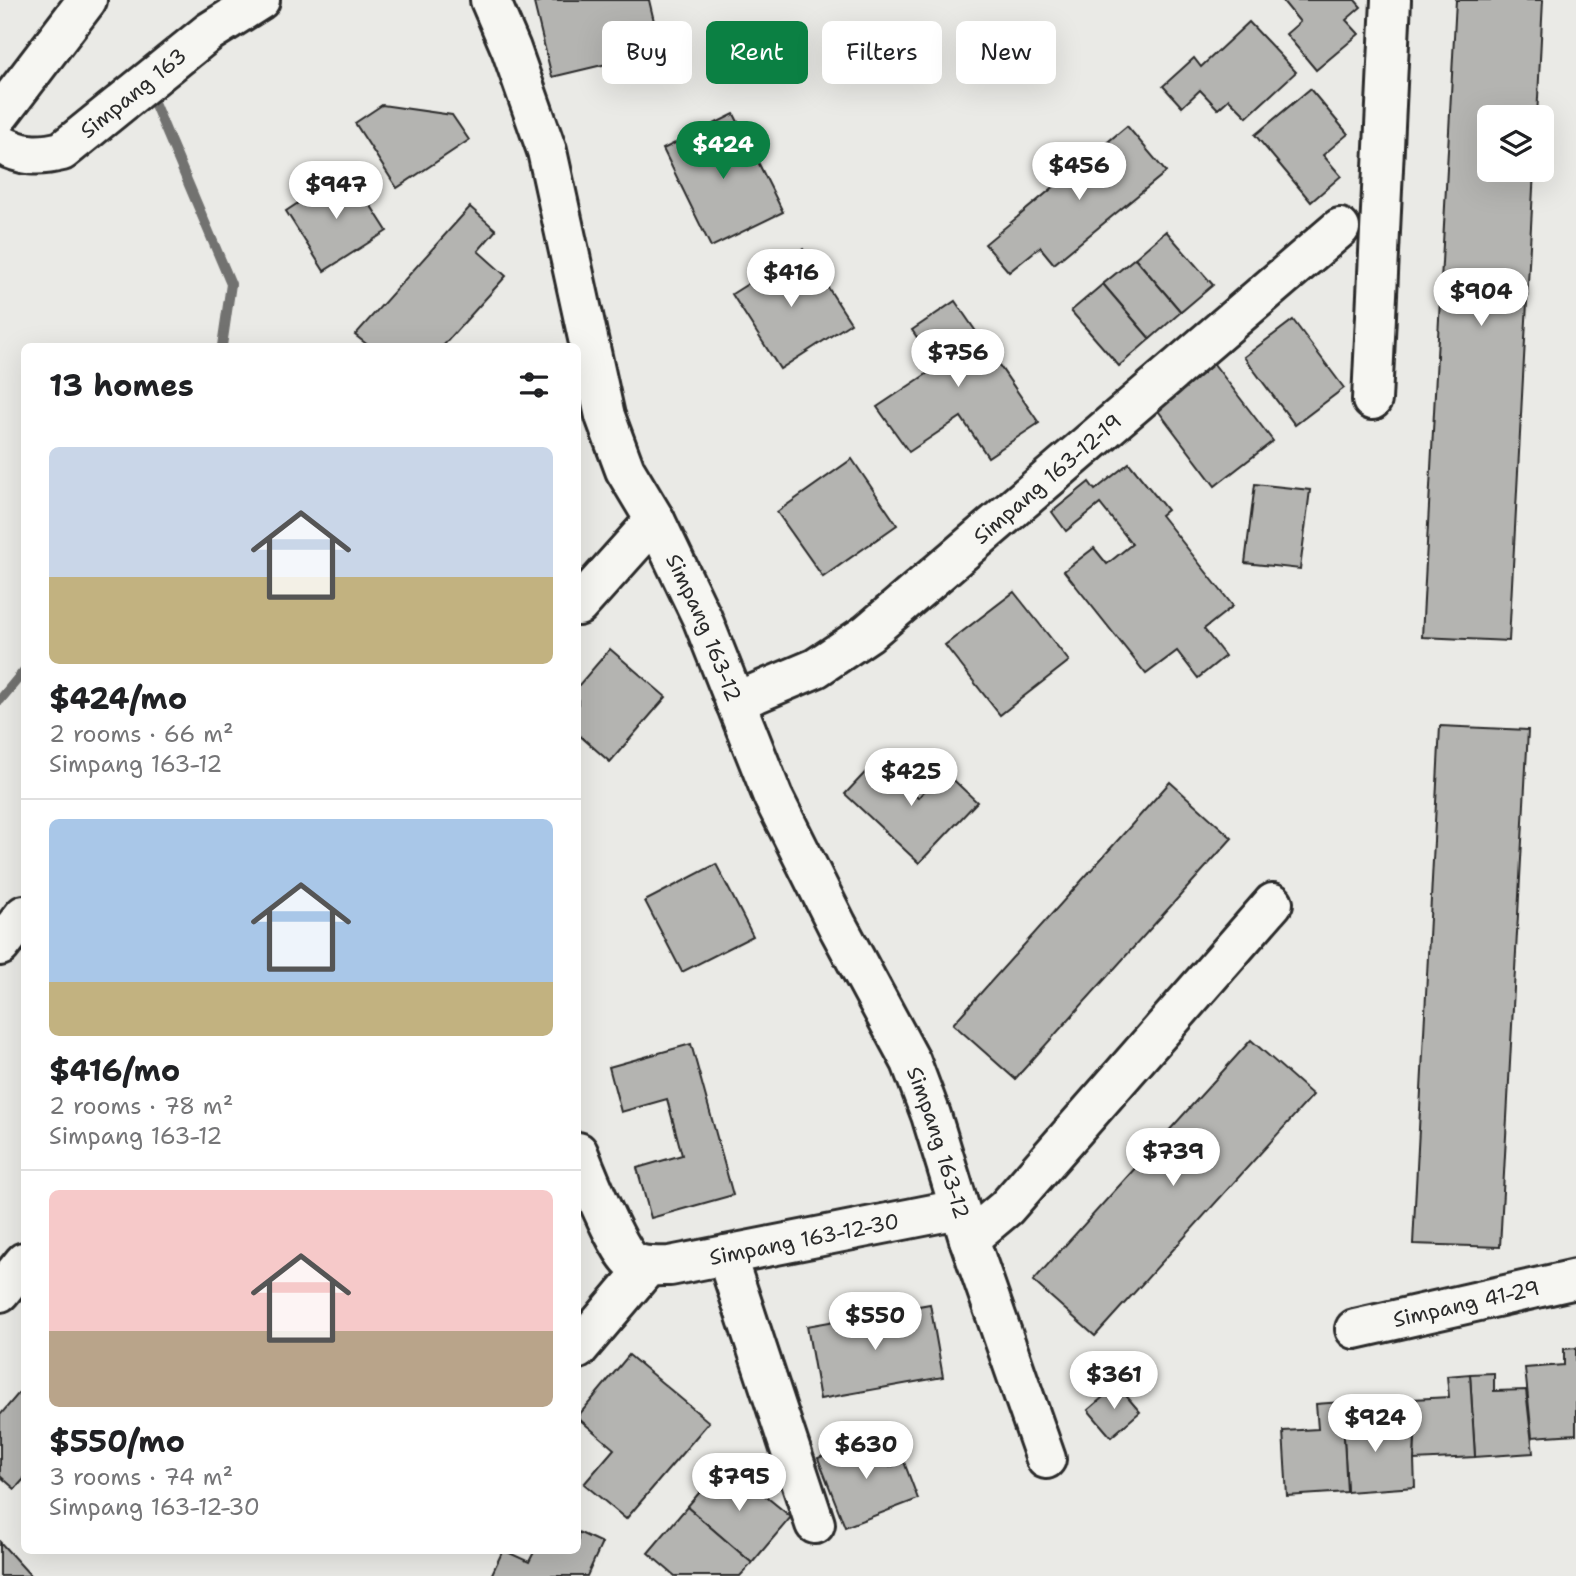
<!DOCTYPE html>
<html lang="en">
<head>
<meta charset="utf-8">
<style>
  body { margin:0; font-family:"Shantell Sans",sans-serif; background:#f2f2f2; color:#202124; height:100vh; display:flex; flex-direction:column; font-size:26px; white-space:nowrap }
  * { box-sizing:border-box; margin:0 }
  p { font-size:23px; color:#757577 }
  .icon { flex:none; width:38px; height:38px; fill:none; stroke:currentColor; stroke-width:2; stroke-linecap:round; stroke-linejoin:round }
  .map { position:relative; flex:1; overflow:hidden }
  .sheet { position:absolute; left:21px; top:343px; width:560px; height:1211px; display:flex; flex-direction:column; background:#fff; border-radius:10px; box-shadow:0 7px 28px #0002 }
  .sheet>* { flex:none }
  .guide { position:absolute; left:602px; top:21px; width:665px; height:63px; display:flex; gap:14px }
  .controls { position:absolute; left:1477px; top:105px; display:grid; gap:14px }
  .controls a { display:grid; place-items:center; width:77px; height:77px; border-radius:10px; background:#fff; box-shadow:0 7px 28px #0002; font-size:35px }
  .price { position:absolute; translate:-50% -60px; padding:0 16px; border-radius:24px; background:#fff; color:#222; font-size:23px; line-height:46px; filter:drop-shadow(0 2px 4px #0008) }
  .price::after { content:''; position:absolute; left:50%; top:42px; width:21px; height:16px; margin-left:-10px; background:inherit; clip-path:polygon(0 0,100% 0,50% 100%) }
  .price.selected { background:#0b8043; color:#fff }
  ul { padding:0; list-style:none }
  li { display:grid; align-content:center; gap:14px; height:371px; padding:0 28px }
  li+li { border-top:2px solid #e0e0e0 }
  li span { display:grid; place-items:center; height:217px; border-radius:10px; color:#555 }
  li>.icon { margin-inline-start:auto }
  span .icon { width:126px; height:126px; fill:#fffc; stroke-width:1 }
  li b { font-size:30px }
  h2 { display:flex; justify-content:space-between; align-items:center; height:84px; padding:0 28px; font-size:30px }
  .chip { padding:0 24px; border-radius:10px; background:#fff; box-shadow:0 7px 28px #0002; font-size:24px; line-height:63px }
  .chip.selected { background:#0b8043; color:#fff }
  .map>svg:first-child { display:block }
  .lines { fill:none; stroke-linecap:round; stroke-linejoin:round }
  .stream { stroke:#727270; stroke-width:10 }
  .building { fill:#b4b4b1; stroke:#2b2b2b; stroke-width:2 }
  .minor-casing { stroke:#2b2b2b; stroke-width:44 }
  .minor { stroke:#f6f6f2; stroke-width:38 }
  .labels { text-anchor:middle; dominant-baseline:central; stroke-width:7; stroke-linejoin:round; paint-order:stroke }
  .street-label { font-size:21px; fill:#2b2b2b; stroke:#f6f6f2 }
</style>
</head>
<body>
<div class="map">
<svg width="1576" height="1576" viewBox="0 0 1576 1576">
  <rect width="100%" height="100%" fill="#eaeae6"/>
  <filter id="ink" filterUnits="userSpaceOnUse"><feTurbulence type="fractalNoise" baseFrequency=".0143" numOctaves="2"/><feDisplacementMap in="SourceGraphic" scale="14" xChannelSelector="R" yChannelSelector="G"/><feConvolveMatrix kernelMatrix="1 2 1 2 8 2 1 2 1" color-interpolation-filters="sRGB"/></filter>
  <g filter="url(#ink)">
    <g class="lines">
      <g class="stream">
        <polyline points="153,100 231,284 222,346"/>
        <polyline points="0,700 24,671"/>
      </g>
    </g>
    <g class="building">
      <polygon points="546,0 649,0 661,51 552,77 534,3"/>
      <polygon points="1282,0 1355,0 1361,7 1346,20 1359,34 1316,70 1286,34 1300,22"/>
      <polygon points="1456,0 1543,0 1537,117 1489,117 1489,170 1534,170 1509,641 1422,637"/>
      <polygon points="1249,22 1296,72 1247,117 1229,99 1218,109 1200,90 1182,107 1163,86 1194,58 1201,67"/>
      <polygon points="1310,89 1348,134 1323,155 1341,176 1311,202 1255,135"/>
      <polygon points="382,105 452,115 469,140 397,188 355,123"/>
      <polygon points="734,114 783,212 711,247 663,149"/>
      <polygon points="1127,126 1166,172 1054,264 1040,247 1009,272 985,244"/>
      <polygon points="348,170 387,231 324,271 286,211"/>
      <polygon points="470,207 496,230 478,251 506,276 443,346 369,346 355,335"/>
      <polygon points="1166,231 1213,285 1181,312 1135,258"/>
      <polygon points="803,249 851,323 780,369 732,294"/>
      <polygon points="1135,258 1181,312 1150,339 1103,284"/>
      <polygon points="1103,284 1150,339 1119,366 1071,311"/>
      <polygon points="955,301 1039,423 988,457 961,417 909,452 877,407 937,367 912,330"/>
      <polygon points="1293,320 1344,388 1295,425 1244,357"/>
      <polygon points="1214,364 1273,441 1215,486 1156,408"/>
      <polygon points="852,459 897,525 823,577 777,512"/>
      <polygon points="1129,463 1167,510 1161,515 1233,606 1204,629 1225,656 1198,678 1177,651 1146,674 1064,571 1094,548 1107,564 1132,544 1100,504 1066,531 1052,512 1089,482 1095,490"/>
      <polygon points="1255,484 1310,490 1300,569 1245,563"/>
      <polygon points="1014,592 1069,661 1000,715 945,645"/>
      <polygon points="610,649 666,697 610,762 578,734 578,686"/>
      <polygon points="1440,726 1528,730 1500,1247 1413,1244"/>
      <polygon points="877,760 918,798 943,770 977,802 919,863 845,794"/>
      <polygon points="1170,782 1232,838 1015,1079 953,1024"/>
      <polygon points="716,864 753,936 682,972 645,901"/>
      <polygon points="1251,1040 1313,1095 1095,1336 1033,1281"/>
      <polygon points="691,1044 733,1195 651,1218 637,1168 682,1155 667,1099 621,1112 609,1067"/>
      <polygon points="930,1304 943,1377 820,1399 807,1326"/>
      <polygon points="1576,1348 1576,1434 1532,1437 1525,1368 1564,1365 1564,1349"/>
      <polygon points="629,1355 709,1422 626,1519 584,1484 614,1449 578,1418 578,1416"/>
      <polygon points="1494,1373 1494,1391 1526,1390 1533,1453 1475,1457 1470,1374"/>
      <polygon points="1470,1374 1475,1457 1414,1460 1415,1433 1413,1399 1449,1397 1447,1376"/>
      <polygon points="1117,1385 1140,1412 1111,1437 1088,1410"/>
      <polygon points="24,1387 24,1479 15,1489 0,1476 0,1415"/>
      <polygon points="1368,1401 1370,1435 1415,1433 1414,1460 1415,1487 1347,1492 1342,1402"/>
      <polygon points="1342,1402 1347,1492 1287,1496 1283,1431 1318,1429 1316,1404"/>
      <polygon points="878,1435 890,1467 904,1462 918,1499 845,1527 818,1458"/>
      <polygon points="725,1463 791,1517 752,1563 687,1507"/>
      <polygon points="687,1507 752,1563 740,1576 675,1576 648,1553"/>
      <polygon points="578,1532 602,1543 587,1576 491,1576 503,1550 529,1562 535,1550 578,1550"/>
      <polygon points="0,1542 31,1576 0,1576"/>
    </g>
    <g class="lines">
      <defs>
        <g id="minor">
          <path id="s1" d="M490,0L511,49L547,151L605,416L625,470L655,520L702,618L773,797L837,925L911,1062L931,1115L969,1239L1046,1459"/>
          <polyline points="0,114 87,0"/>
          <path id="s2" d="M0,144C22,156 38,157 62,151L209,32L260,0"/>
          <polyline points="1372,400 1391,0"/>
          <polyline points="578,606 655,520"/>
          <path id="s3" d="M735,702L816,668L868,633L1340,228"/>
          <polyline points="0,946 24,915"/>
          <path id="s4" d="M578,1152C586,1172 618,1252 632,1261C643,1268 658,1266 670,1266L959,1209"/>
          <polyline points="969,1239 1006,1208 1273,903"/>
          <polyline points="726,1255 815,1524"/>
          <polyline points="0,1292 24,1262"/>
          <path id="s5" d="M1355,1329L1576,1279"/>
          <polyline points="578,1349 648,1266"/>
        </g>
      </defs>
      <use href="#minor" class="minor-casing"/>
      <use href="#minor" class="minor"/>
    </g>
  </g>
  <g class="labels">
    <g class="street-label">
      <text stroke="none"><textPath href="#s2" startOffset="156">Simpang 163</textPath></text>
      <text stroke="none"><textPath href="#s3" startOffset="387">Simpang 163-12-19</textPath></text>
      <text stroke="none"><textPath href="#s1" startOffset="667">Simpang 163-12</textPath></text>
      <text stroke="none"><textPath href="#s1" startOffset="1234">Simpang 163-12</textPath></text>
      <text stroke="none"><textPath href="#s4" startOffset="298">Simpang 163-12-30</textPath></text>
      <text stroke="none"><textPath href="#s5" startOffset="114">Simpang 41-29</textPath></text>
    </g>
  </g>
</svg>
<div class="controls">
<a><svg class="icon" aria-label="layers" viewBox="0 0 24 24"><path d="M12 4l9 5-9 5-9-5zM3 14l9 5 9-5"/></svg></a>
</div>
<b class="price selected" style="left:723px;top:181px">$424</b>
<b class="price" style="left:1079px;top:202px">$456</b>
<b class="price" style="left:336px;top:221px">$947</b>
<b class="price" style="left:791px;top:309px">$416</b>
<b class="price" style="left:1481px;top:328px">$904</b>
<b class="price" style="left:958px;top:389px">$756</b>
<b class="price" style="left:911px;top:808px">$425</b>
<b class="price" style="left:1173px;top:1188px">$739</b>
<b class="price" style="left:875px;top:1352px">$550</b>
<b class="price" style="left:1114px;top:1411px">$361</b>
<b class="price" style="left:1375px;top:1454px">$924</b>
<b class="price" style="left:866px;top:1481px">$630</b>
<b class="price" style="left:739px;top:1513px">$795</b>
<div class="guide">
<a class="chip">Buy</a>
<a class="chip selected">Rent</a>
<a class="chip">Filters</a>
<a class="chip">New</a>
</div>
<section class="sheet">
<h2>13 homes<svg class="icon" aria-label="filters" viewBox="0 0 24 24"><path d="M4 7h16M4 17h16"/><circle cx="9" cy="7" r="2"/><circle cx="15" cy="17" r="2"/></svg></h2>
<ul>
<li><span style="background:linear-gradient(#c9d6e8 60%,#c2b280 0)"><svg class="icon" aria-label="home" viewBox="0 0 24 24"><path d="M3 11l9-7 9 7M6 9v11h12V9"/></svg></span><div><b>$424/mo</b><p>2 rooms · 66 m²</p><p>Simpang 163-12</p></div></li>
<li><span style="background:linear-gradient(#a9c7e8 75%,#c2b280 0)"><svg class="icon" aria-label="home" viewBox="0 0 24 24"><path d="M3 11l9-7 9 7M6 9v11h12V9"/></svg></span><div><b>$416/mo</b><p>2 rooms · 78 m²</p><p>Simpang 163-12</p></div></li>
<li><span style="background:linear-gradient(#f6c9c9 65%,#b9a48a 0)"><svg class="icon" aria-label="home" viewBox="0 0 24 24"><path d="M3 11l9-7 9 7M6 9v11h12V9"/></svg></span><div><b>$550/mo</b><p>3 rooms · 74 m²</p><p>Simpang 163-12-30</p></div></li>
</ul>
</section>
</div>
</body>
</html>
